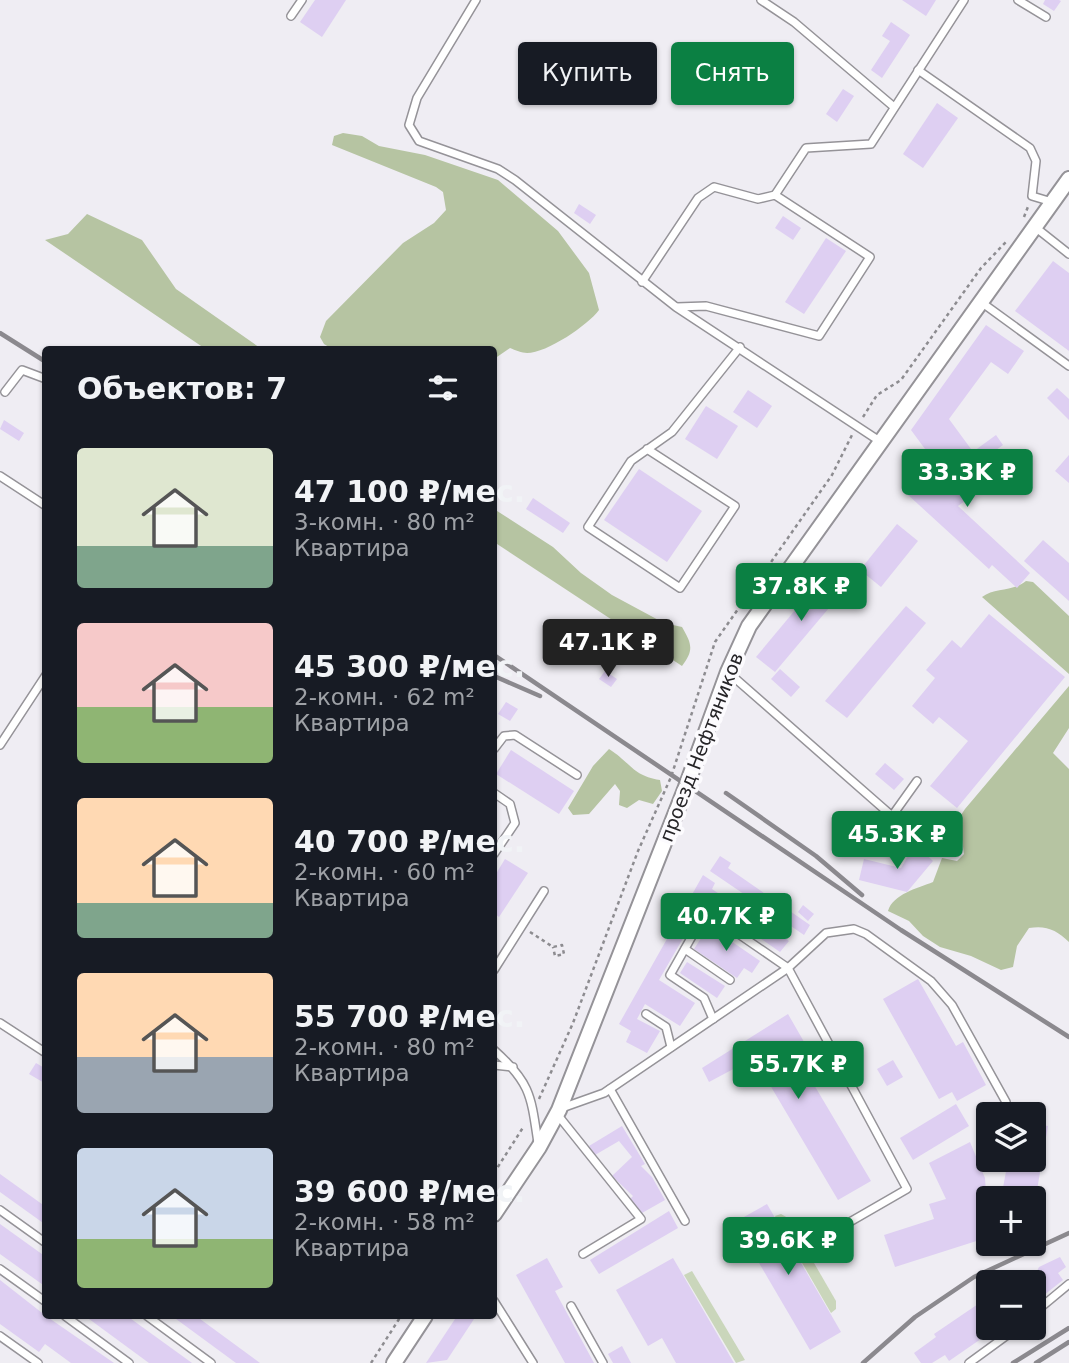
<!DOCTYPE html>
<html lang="ru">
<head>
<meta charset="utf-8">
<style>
  body { margin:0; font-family:"DejaVu Sans",sans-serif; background:#20242c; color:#f1f3f6; height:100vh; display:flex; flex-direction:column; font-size:26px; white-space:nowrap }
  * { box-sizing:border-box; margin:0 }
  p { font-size:23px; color:#9ea1a6 }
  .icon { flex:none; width:38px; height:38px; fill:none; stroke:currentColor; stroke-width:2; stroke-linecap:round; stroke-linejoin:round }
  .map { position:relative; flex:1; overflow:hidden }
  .panel { position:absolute; left:42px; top:346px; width:455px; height:973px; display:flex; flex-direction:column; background:#171b24; border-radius:7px; box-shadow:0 2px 5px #0004 }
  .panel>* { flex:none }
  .hud { position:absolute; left:518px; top:42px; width:444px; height:63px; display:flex; gap:14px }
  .buttons { position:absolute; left:976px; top:1102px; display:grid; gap:14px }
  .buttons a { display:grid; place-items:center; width:70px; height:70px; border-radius:7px; background:#171b24; box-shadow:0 2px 5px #0004; font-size:35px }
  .price { position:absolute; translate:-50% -60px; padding:0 16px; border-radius:7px; background:#0b8043; color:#fff; font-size:23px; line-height:46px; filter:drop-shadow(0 2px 4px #0008) }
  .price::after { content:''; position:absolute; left:50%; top:42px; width:21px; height:16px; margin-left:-10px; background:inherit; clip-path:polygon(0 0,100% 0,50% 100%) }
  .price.selected { background:#222; color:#fff }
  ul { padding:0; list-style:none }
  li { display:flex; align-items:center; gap:21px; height:175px; padding:0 35px }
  li span { display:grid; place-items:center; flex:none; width:196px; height:140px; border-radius:7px; color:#555 }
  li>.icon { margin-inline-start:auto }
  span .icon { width:84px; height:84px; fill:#fffc; stroke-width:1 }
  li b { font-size:30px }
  h2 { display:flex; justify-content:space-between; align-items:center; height:84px; padding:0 35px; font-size:30px }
  .pill { padding:0 24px; border-radius:7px; background:#171b24; box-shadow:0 2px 5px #0004; font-size:24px; line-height:63px }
  .pill.selected { background:#0b8043; color:#fff }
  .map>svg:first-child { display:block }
  .green { fill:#cad6bb }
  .forest { fill:#b6c4a2 }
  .building { fill:#decff2 }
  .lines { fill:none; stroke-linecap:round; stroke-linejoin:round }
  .lane-casing { stroke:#959398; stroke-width:10 }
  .street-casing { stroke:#959398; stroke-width:18 }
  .path { stroke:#8d8c90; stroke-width:2.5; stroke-dasharray:3.5 3.5; stroke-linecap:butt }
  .lane { stroke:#fff; stroke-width:7 }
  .street { stroke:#fff; stroke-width:14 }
  .rail { stroke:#8b898e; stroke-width:4.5 }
  .labels { text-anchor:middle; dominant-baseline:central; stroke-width:7; stroke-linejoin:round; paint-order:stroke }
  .street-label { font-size:19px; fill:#262528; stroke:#fcfbfe }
</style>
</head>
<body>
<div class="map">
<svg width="1069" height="1363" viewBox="0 0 1069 1363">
  <rect width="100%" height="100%" fill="#efedf3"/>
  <g class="green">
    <polygon points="781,1214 788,1218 836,1301 836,1309 831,1313 775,1216"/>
    <polygon points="692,1271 745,1360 736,1363 684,1275"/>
  </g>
  <g class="forest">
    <path d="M343,133L362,136L379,146L425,155L498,180L558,231L589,273L599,310C588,325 547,353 527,353C522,353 515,350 510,348L494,359V350H334L324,344L320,337L326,321L403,243L434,223L446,210L443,192L436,187L332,145L334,136Z"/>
    <polygon points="87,214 142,240 176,289 263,350 207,350 45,240 68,234"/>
    <path d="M494,509L553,547L581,573L612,595L664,623L682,627C692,644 694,650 682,666L494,542Z"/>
    <path d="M1026,581L1033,582L1069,616V674L982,597C995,587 1012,592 1026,581Z"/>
    <path d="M1069,686V728L1053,753L1069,769V942C1057,930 1046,925 1029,928L1017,946L1013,967L1001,970L971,956L940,947L923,936L909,921L888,911C893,894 918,888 933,882L942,858L957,861L964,854L959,818L965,809Z"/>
    <path d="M609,749C631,763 633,776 660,780L662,791L653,804L639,800L627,808L619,805L620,791L615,784L589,814L573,815L568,808L593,766Z"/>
  </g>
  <g class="building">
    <polygon points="315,0 346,0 322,37 300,22"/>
    <polygon points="902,0 936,0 926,16"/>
    <polygon points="1045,0 1059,0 1061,1 1054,11 1043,4"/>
    <polygon points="891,22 910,35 882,78 871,70 890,41 882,36"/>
    <polygon points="843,89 854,96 837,122 826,114"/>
    <polygon points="937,103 958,118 923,168 903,154"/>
    <polygon points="579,204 596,215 590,224 574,213"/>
    <polygon points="783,216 801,228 793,240 775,228"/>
    <polygon points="826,238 846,251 804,314 785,302"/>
    <polygon points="1053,261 1069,273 1069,351 1015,311"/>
    <polygon points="986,325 1024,351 1008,374 991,362 949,419 971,449 942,472 911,430"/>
    <polygon points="1057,388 1069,399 1069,420 1047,398"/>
    <polygon points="748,390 772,406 757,428 733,412"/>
    <polygon points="706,406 738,426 717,459 685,439"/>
    <polygon points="4,420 24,433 19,441 0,429"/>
    <polygon points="996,435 1003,445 992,453 1001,465 965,492 969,498 958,506 1030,573 1017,588 992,565 989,569 907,494 932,467 941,475"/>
    <polygon points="1069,455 1069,483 1055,471"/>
    <polygon points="639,469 702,511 667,562 604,520"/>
    <polygon points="533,498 570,523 563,533 526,509"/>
    <polygon points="897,524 918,541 881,587 860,570"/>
    <polygon points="1043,540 1069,563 1069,601 1024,561"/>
    <polygon points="826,573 845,589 775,672 756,657"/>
    <polygon points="906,606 926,623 847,718 825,701"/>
    <polygon points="989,614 1065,677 957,808 930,786 968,741 939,717 933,724 912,706 935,678 926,670 952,640 961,648"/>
    <polygon points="780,669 800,687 791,697 771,679"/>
    <polygon points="605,671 617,679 611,687 599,679"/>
    <polygon points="506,702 518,709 510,721 498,714"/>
    <polygon points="511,750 574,791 559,814 496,774"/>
    <polygon points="885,763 904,779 894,790 875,774"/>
    <polygon points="947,818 958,827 950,836 939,827"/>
    <polygon points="915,844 933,861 907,892 859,880 864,859 901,868"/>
    <polygon points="720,856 731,863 728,868 810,925 804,935 710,871"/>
    <polygon points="505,859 528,873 499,917 494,913 494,877"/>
    <polygon points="703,875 715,883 712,889 789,941 780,952 705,900 659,980 695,1003 680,1026 645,1004 637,1019 660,1031 647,1053 626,1042 631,1031 619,1024"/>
    <polygon points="803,905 814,914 808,921 798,912"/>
    <polygon points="709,926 760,961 752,973 744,968 737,978 694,949"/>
    <polygon points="687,962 725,986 717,998 680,973"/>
    <polygon points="918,979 956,1046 963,1042 986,1085 957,1101 952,1092 939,1099 883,999"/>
    <polygon points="788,1014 807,1047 795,1054 803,1066 813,1060 820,1073 810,1078 871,1181 838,1200 754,1058 709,1082 702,1068"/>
    <polygon points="893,1060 903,1077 887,1086 877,1069"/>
    <polygon points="36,1063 46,1069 46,1084 29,1074"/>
    <polygon points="956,1104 969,1126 913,1160 900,1138"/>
    <polygon points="1034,1124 1048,1126 1037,1190 1041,1191 1037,1217 1034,1217 1034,1199 1001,1199 1008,1160 1034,1160"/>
    <polygon points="622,1126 645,1164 641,1166 652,1177 665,1200 642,1213 630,1199 633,1196 612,1176 632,1157 619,1141 595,1155 589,1146"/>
    <polygon points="970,1142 985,1178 989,1237 895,1267 884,1235 934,1219 929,1204 946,1199 929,1163"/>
    <polygon points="0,1174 46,1207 46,1225 0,1192"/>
    <polygon points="767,1204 841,1332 810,1350 735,1222"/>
    <polygon points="669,1211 678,1228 599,1274 590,1260"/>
    <polygon points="0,1224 46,1257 46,1287 0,1254"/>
    <polygon points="1060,1257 1066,1267 1058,1273 1063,1280 1034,1303 1034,1283 1018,1283 1036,1273 1039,1267"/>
    <polygon points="547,1258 563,1287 555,1291 594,1363 565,1363 516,1275"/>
    <polygon points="673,1258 734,1363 676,1363 662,1338 648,1346 616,1290"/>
    <polygon points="0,1280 46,1316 114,1363 71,1363 45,1344 39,1352 0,1324"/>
    <polygon points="984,1300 989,1303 989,1328 1010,1328 995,1339 991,1332 949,1361 945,1355 932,1363 921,1363 914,1353 936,1337 934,1334"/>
    <polygon points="85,1316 127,1316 192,1363 149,1363"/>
    <polygon points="172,1316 196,1316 260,1363 236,1363"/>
    <polygon points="457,1316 476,1316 447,1360 426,1363"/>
    <polygon points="622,1346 631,1363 613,1363 608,1354"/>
  </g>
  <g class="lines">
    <defs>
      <g id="lane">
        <polyline points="476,0 417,98 409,125 419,141 498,169 515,180 676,307 881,442"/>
        <polyline points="761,0 794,22 894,107"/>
        <polyline points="1018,0 1046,17"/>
        <polyline points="291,16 302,0"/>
        <polyline points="918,70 1030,148 1036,161 1032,196 1052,202"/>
        <polyline points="775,195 806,148 871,144 964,0"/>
        <polyline points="1035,227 1069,254"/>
        <polyline points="642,282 698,198 714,187 758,199 775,195 870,257 819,336 706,306 677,307"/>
        <polyline points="981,302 1069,366"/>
        <polyline points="5,392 22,370 46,379"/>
        <polyline points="647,449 735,506 680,588 588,527 631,461 672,432 740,347"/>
        <polyline points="0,476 46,506"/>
        <polyline points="729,673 892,816 917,781"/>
        <polyline points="0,745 46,675"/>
        <polyline points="494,749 504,736 515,735 577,775"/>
        <polyline points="494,793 510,804 515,823 494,854"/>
        <polyline points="685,949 730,980"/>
        <polyline points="494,970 544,891"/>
        <polyline points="646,1014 666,1027 671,1047"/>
        <polyline points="713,1019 704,998 670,975 700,922 711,915 788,968 907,1189 829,1234"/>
        <polyline points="0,1023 46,1053"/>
        <path d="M494,1050C531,1083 531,1096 538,1143"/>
        <polyline points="494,1065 513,1067"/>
        <polyline points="610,1089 685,1221"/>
        <polyline points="559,1109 604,1093 788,968 826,933 854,929 866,934 931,981 952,1005 1006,1102"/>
        <polyline points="557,1114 641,1219 583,1254"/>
        <polyline points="0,1210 46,1243"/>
        <polyline points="0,1269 46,1302"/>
        <polyline points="494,1301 533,1363"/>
        <polyline points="571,1306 603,1363"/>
        <polyline points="1034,1313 1069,1284"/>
        <polyline points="65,1316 129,1363"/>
        <polyline points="147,1316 211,1363"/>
        <polyline points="0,1336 38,1363"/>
        <polyline points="969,1363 1017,1328"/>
      </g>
      <g id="street">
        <polyline points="494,1214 539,1147 559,1110 686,787 728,672 749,626 1069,179"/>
        <polyline points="394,1363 425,1316"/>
      </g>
    </defs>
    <use href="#lane" class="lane-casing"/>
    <use href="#street" class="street-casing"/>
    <g class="path">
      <polyline points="1024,217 1029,204"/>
      <polyline points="863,417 877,395 901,380 981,268 1006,242"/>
      <polyline points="530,932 553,947 562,945 564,954 555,956 553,947"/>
      <polyline points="539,1099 573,1023 638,851 671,777 715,642 832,475 852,435"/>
      <polyline points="494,1173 524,1126"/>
      <polyline points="371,1363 401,1316"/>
    </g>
    <use href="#lane" class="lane"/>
    <use href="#street" class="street"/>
    <g class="rail">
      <polyline points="0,333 46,362"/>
      <polyline points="494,655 901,930 1069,1037"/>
      <polyline points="494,676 540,696"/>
      <polyline points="726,793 816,856 862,895"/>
      <polyline points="863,1363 915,1317 974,1277 1069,1233"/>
      <polyline points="1013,1363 1069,1328"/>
      <polyline points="1036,1363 1069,1342"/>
    </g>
  </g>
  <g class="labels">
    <g class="street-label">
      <text transform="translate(701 747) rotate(-69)">проезд Нефтяников</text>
    </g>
  </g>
</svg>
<div class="buttons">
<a><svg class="icon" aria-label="layers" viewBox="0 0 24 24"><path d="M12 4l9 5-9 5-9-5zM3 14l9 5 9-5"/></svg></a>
<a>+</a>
<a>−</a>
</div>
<b class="price" style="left:967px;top:509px">33.3K ₽</b>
<b class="price" style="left:801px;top:623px">37.8K ₽</b>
<b class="price selected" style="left:608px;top:679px">47.1K ₽</b>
<b class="price" style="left:897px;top:871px">45.3K ₽</b>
<b class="price" style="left:726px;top:953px">40.7K ₽</b>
<b class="price" style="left:798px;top:1101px">55.7K ₽</b>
<b class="price" style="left:788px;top:1277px">39.6K ₽</b>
<div class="hud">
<a class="pill">Купить</a>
<a class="pill selected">Снять</a>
</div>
<section class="panel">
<h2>Объектов: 7<svg class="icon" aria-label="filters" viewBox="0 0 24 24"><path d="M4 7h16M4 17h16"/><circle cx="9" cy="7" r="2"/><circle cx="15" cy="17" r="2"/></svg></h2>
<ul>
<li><span style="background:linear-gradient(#dfe7d0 70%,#7fa58c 0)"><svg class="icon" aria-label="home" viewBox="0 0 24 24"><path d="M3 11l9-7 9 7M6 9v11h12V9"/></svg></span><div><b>47 100 ₽/мес.</b><p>3-комн. · 80 m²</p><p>Квартира</p></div></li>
<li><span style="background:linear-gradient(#f6c9c9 60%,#8fb573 0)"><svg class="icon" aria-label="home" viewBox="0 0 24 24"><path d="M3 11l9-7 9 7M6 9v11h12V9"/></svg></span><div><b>45 300 ₽/мес.</b><p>2-комн. · 62 m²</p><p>Квартира</p></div></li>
<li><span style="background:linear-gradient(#ffd9b3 75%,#7fa58c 0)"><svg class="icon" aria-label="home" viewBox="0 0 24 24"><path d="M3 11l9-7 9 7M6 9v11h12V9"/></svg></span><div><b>40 700 ₽/мес.</b><p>2-комн. · 60 m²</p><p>Квартира</p></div></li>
<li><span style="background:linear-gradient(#ffd9b3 60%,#9aa5b1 0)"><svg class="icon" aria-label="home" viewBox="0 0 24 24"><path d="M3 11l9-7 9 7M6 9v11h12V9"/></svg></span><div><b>55 700 ₽/мес.</b><p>2-комн. · 80 m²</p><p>Квартира</p></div></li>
<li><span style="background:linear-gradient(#c9d6e8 65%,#8fb573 0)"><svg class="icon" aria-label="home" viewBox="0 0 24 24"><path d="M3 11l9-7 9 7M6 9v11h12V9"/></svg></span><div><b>39 600 ₽/мес.</b><p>2-комн. · 58 m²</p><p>Квартира</p></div></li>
</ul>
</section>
</div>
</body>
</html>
